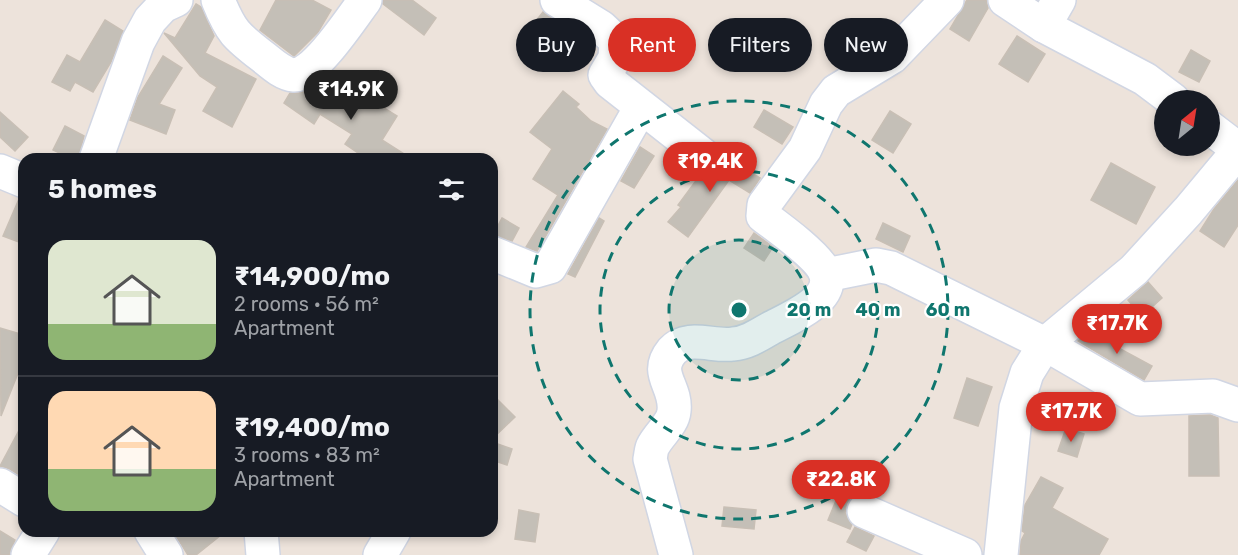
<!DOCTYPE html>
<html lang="en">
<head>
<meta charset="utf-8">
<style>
  body { margin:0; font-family:Rubik,sans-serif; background:#242831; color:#f1f3f6; height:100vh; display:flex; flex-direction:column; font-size:22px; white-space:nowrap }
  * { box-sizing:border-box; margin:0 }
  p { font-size:20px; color:#9ea1a6 }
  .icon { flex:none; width:33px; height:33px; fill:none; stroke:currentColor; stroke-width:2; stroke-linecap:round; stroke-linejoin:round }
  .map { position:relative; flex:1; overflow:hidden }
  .panel { position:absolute; left:18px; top:153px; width:480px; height:384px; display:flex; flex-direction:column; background:#171b24; border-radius:18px; box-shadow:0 3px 9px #0003 }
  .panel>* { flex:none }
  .banner { position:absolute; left:516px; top:18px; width:570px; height:54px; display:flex; gap:12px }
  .needle { width:39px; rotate:30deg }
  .controls { position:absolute; left:1154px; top:90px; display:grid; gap:12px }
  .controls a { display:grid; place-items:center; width:66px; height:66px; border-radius:50%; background:#171b24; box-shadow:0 3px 9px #0003; font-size:30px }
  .price { position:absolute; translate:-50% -51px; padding:0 14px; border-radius:21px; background:#d93025; color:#fff; font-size:20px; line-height:39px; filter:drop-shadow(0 2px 3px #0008) }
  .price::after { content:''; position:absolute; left:50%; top:36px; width:18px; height:14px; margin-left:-9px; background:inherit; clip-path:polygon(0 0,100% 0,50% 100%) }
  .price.selected { background:#222; color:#fff }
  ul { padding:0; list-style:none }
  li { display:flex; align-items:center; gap:18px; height:150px; padding:0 30px }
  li+li { border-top:2px solid #363941 }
  li span { display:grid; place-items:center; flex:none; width:168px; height:120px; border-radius:18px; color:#555 }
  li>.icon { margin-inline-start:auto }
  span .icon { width:72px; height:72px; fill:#fffc; stroke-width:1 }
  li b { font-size:26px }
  h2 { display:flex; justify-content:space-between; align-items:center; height:72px; padding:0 30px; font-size:26px }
  .pill { padding:0 21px; border-radius:27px; background:#171b24; box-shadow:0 3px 9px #0003; font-size:21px; line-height:54px }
  .pill.selected { background:#d93025; color:#fff }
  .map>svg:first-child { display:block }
  .building { fill:#c4bfb7; stroke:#c8bfb5; stroke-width:1.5 }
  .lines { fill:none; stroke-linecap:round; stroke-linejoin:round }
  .minor-casing { stroke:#d1d6e3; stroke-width:36 }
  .minor { stroke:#fff; stroke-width:33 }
  .ring { fill:none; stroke:#0f766e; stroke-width:3; stroke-dasharray:10 8 }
  .centre { fill:#0f766e; stroke:#fff; stroke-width:3 }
  .ring-label { font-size:18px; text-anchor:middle; font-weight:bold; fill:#0f766e; stroke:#fff; stroke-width:4.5; stroke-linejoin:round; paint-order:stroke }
</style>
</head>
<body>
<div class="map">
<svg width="1238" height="555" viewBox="0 0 1238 555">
  <rect width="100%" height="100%" fill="#ede3db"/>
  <g class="building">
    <polygon points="276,0 312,0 331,10 318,32 294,56 260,30"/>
    <polygon points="383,0 412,0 436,18 424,35 383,4"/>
    <polygon points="967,0 986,0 988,8 969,41 950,29"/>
    <polygon points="196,4 201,7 214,36 205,53 256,79 232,127 203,111 217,87 200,76 164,33 175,38"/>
    <polygon points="543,12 584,39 567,57 532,26"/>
    <polygon points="105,20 123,31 111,62 93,92 75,82 70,91 52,82 67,55 80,62"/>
    <polygon points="1017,36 1045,54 1028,82 999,64"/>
    <polygon points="1191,50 1210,61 1199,82 1179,72"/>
    <polygon points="163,56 182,68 159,104 175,110 166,134 130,120 138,97"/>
    <polygon points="315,87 349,109 360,93 397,116 382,140 412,159 367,159 345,144 352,134 320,114 314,124 284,103 290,93 299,93"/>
    <polygon points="563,91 579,104 576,107 591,121 607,129 537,251 526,247 558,195 533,179 552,149 530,132"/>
    <polygon points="764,110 793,127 782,144 754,127"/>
    <polygon points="890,111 911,124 893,153 872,140"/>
    <polygon points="0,112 28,137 15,151 0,137"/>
    <polygon points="65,126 84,136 78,159 72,159 53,150"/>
    <polygon points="640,147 654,156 634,188 621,181"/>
    <polygon points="721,154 760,178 750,193 729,180 688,237 668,222 681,207 678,205 701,174 710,172 717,167"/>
    <polygon points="1111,163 1155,187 1136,224 1091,200"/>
    <polygon points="1238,180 1238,225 1224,247 1200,231 1214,209"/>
    <polygon points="19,199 24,199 24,244 3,236"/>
    <polygon points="502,218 519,228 512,241 493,235"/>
    <polygon points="599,218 604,221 575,277 568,274"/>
    <polygon points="883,223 910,236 903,252 876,239"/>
    <polygon points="754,233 773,247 764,261 744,248"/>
    <polygon points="1148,282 1162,298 1142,316 1128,300"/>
    <polygon points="0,328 24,335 24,358 1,416"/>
    <polygon points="1089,332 1152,366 1144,380 1078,341"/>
    <polygon points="967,378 992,387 978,426 954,418"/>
    <polygon points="492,394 515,417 492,439"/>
    <polygon points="1210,415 1218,418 1219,476 1189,476 1189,416"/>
    <polygon points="24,421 24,478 10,469 0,466"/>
    <polygon points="1066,428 1084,434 1077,457 1058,451"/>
    <polygon points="492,442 512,449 507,465 492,460"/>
    <polygon points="1041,477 1063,488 1052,508 1108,539 1099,555 1020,555 1021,541 1025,533 1022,531 1025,505"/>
    <polygon points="840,491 852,496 847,503 845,513 852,524 850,529 828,520"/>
    <polygon points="724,507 756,510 754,529 722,526"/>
    <polygon points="519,510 539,514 535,542 515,539"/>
    <polygon points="855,527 874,536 866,551 847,542"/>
    <polygon points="0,531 15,540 9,555 0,555"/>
    <polygon points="173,531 226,531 196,555 188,555"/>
  </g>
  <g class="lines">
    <defs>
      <g id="minor">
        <path d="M218,0C231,32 236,36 262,56C271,63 282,74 294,75C314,76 353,16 365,0"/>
        <polyline points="557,0 601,27 616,41 615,58 605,75 610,82 703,155"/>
        <polyline points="1005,0 1044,26 1145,79 1173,100"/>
        <polyline points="1044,26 1059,0"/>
        <polyline points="1209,127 1238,149"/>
        <polyline points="96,159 138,42 150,20 163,6 176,0"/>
        <polyline points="0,171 24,181"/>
        <polyline points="492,253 536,271 550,267 641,107"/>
        <polyline points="826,275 876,265 891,268 1045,344 1140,399 1213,396 1238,405"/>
        <polyline points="0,485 24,500"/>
        <polyline points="864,511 965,555"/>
        <polyline points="151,531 166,555"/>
        <polyline points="261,531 263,555"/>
        <polyline points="28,555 43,531"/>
        <polyline points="380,555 394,531"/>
        <path d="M676,555L650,459C651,455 651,449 653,446C659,434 673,424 674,411C677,386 653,374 672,351C687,334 713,347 733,344C747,343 759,335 771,328C788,319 833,301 826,275C822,259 778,227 763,216L764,205L805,149L826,104L836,91L892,57L947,0"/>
        <polyline points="1001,555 1016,408 1027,373 1045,344 1134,270 1188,211 1238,151"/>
      </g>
    </defs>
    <use href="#minor" class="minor-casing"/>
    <use href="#minor" class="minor"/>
  </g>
  <circle cx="739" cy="310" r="70" fill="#0f766e" fill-opacity=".12"/>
  <g class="ring">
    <circle cx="739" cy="310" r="70"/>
    <circle cx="739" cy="310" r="139"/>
    <circle cx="739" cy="310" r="209"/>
  </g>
  <circle cx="739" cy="310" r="9" class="centre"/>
  <g class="ring-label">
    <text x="809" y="316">20 m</text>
    <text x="878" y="316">40 m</text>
    <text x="948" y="316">60 m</text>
  </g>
</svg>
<div class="controls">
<a><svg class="needle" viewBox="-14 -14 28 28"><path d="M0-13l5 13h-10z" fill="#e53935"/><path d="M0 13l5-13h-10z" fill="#9ea1a6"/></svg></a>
</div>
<b class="price selected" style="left:351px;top:121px">₹14.9K</b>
<b class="price" style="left:710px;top:193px">₹19.4K</b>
<b class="price" style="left:1117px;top:355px">₹17.7K</b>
<b class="price" style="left:1071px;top:443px">₹17.7K</b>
<b class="price" style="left:841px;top:511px">₹22.8K</b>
<div class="banner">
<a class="pill">Buy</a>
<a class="pill selected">Rent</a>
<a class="pill">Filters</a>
<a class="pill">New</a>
</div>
<section class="panel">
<h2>5 homes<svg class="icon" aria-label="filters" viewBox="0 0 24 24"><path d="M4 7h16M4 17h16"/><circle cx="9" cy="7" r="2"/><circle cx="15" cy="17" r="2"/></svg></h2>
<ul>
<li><span style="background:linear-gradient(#dfe7d0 70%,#8fb573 0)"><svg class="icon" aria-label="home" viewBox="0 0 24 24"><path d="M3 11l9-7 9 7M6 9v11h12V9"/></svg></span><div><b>₹14,900/mo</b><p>2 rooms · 56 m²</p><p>Apartment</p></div></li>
<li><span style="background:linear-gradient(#ffd9b3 65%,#8fb573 0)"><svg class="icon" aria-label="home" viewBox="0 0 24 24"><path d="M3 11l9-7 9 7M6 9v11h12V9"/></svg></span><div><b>₹19,400/mo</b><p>3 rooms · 83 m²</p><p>Apartment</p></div></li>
</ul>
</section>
</div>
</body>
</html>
